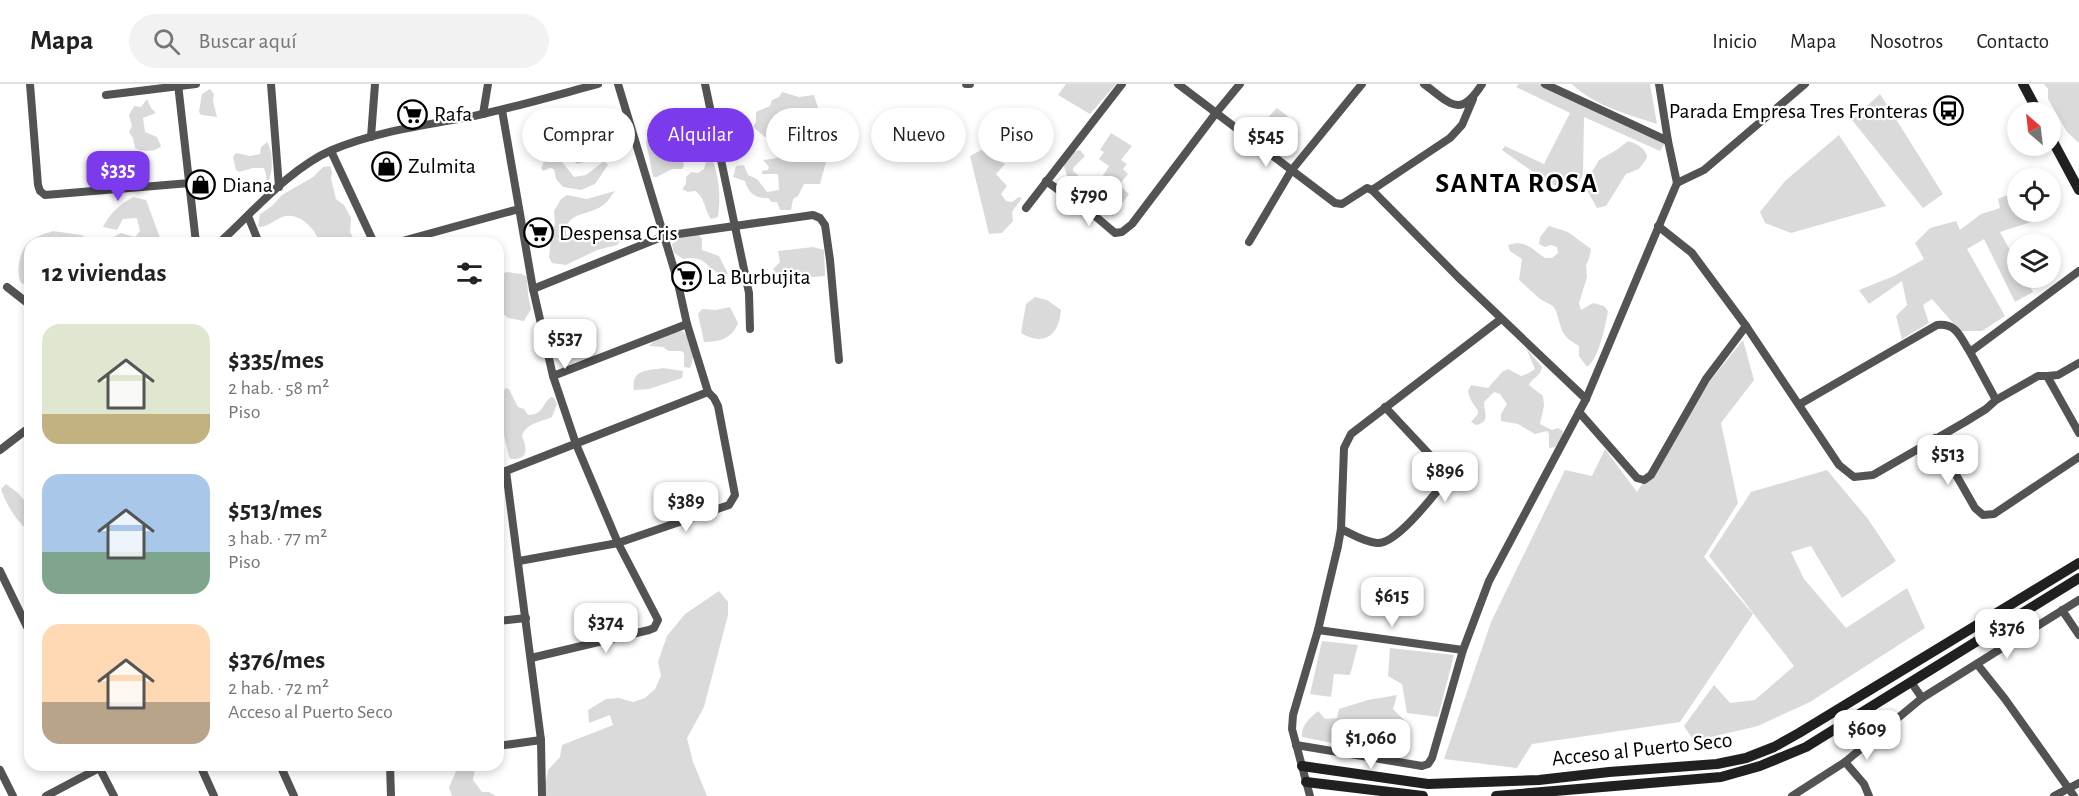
<!DOCTYPE html>
<html lang="es">
<head>
<meta charset="utf-8">
<style>
  body { margin:0; font-family:"Alegreya Sans",sans-serif; background:#f2f2f2; color:#222; height:100vh; display:flex; flex-direction:column; font-size:22px; white-space:nowrap }
  * { box-sizing:border-box; margin:0 }
  p { font-size:20px; color:#767676 }
  .icon { flex:none; width:33px; height:33px; fill:none; stroke:currentColor; stroke-width:2; stroke-linecap:round; stroke-linejoin:round }
  .map { position:relative; flex:1; overflow:hidden }
  .details { position:absolute; left:24px; top:153px; width:480px; height:534px; display:flex; flex-direction:column; background:#fff; border-radius:18px; box-shadow:0 3px 9px #0003 }
  .details>* { flex:none }
  .top-card { position:absolute; left:522px; top:24px; width:570px; height:54px; display:flex; gap:12px }
  .needle { width:39px; rotate:332deg }
  .controls { position:absolute; left:2007px; top:18px; display:grid; gap:12px }
  .controls a { display:grid; place-items:center; width:54px; height:54px; border-radius:50%; background:#fff; box-shadow:0 3px 9px #0003; font-size:30px }
  .price { position:absolute; translate:-50% -51px; padding:0 14px; border-radius:12px; background:#fff; color:#222; font-size:20px; line-height:39px; filter:drop-shadow(0 2px 3px #0008) }
  .price::after { content:''; position:absolute; left:50%; top:36px; width:18px; height:14px; margin-left:-9px; background:inherit; clip-path:polygon(0 0,100% 0,50% 100%) }
  .price.selected { background:#7c3aed; color:#fff }
  ul { padding:0; list-style:none }
  li { display:flex; align-items:center; gap:18px; height:150px; padding:0 18px }
  li span { display:grid; place-items:center; flex:none; width:168px; height:120px; border-radius:18px; color:#555 }
  li>.icon { margin-inline-start:auto }
  span .icon { width:72px; height:72px; fill:#fffc; stroke-width:1 }
  li b { font-size:26px }
  h2 { display:flex; justify-content:space-between; align-items:center; height:72px; padding:0 18px; font-size:26px }
  .pill { padding:0 21px; border-radius:27px; background:#fff; box-shadow:0 3px 9px #0003; font-size:21px; line-height:54px }
  .pill.selected { background:#7c3aed; color:#fff }
  header { display:flex; align-items:center; gap:36px; box-sizing:border-box; height:84px; padding:0 30px; background:#fff; border-bottom:2px solid #e0e0e0 }
  header strong { font-size:28px }
  nav { display:flex; gap:33px; margin-inline-start:auto; font-size:21px }
  .search { width:420px; height:54px; background:#f2f2f2; display:flex; align-items:center; gap:15px; box-sizing:border-box; padding:0 21px; border-radius:33px; color:#767676; font-size:22px }
  .map>svg:first-child { display:block }
  .green { fill:#dadada }
  .lines { fill:none; stroke-linecap:round; stroke-linejoin:round }
  .street { stroke:#535353; stroke-width:8 }
  .secondary { stroke:#202020; stroke-width:10 }
  .labels { text-anchor:middle; dominant-baseline:central; stroke-width:4.5; stroke-linejoin:round; paint-order:stroke }
  .poi-label { font-size:22px; fill:#000; stroke:#fff; text-anchor:start }
  .street-label { font-size:22px; fill:#000; stroke:#fff }
  .district-label { font-size:28px; font-weight:bold; letter-spacing:1.5px; fill:#000; stroke:#fff }
</style>
</head>
<body>
<header>
<strong>Mapa</strong>
<div class="search"><svg class="icon" aria-label="search" viewBox="0 0 24 24"><circle cx="10" cy="10" r="6"/><path d="M15 15l6 6"/></svg>Buscar aquí</div>
<nav><a>Inicio</a><a>Mapa</a><a>Nosotros</a><a>Contacto</a></nav>
</header>
<div class="map">
<svg width="2079" height="712" viewBox="0 0 2079 712">
  <rect width="100%" height="100%" fill="#fff"/>
  <g class="green">
    <polygon points="1066,0 1116,0 1090,30 1058,11"/>
    <polygon points="1519,0 1540,0 1665,59 1660,67 1584,33 1583,90 1575,107 1550,100 1502,66 1505,62 1544,80 1570,29 1516,3"/>
    <path d="M1572,0H1650L1657,40C1627,30 1595,22 1572,0Z"/>
    <polygon points="2044,0 2079,0 2079,59 2067,48 2048,15 2048,5"/>
    <polygon points="210,5 214,10 213,17 217,33 201,31 199,28 202,10"/>
    <path d="M782,8L799,13L814,11L821,33L824,50L823,62L826,78L820,100H804L798,112L793,115L791,126H780L777,118H772L768,114C756,115 748,109 745,97L733,93L736,82L744,81L748,91L757,95L767,108L779,106L778,90H762V87L768,86L769,83L763,76L777,74L774,48L770,45L768,46L767,52L765,53L753,43L756,38V28L770,22L772,16L779,13Z"/>
    <polygon points="1880,10 1943,110 1923,124 1852,36"/>
    <path d="M147,15L151,24L156,29L143,34L145,48L157,53L161,62C156,68 142,68 135,64L133,54L129,48L132,42L129,31L134,22L141,23Z"/>
    <polygon points="1277,24 1295,38 1275,64 1254,48"/>
    <path d="M581,37L587,41L589,51C583,51 563,58 574,67C577,69 582,69 585,70L588,77L577,80L569,73L564,75L563,79L574,93L586,91L604,77L608,81L595,100L581,106L563,103L556,95L554,85L550,84L543,87L541,84L549,67L557,61L565,48Z"/>
    <path d="M665,46H669C675,58 682,68 684,82L682,85H672L657,93H653L646,57Z"/>
    <polygon points="1111,49 1132,62 1121,76 1127,80 1123,85 1128,90 1119,101 1129,110 1113,132 1082,117 1101,95 1109,82 1099,75 1104,68 1100,66"/>
    <polygon points="1839,51 1886,122 1791,149 1765,139 1760,128 1785,97"/>
    <path d="M1628,57C1636,59 1647,65 1647,74L1639,85L1626,90L1606,122L1597,124L1584,101L1599,76L1618,65Z"/>
    <path d="M267,58C274,68 273,90 267,101L266,90L264,84H253L239,88L236,86L233,73L236,69L250,72L260,70L261,63Z"/>
    <polygon points="981,66 1005,80 996,90 1007,102 1001,110 1006,117 1012,118 1019,113 1022,114 1012,128 1013,137 1002,149 989,150 970,72"/>
    <polygon points="1080,66 1085,72 1073,84 1073,87 1081,94 1074,109 1071,110 1064,105 1068,94 1063,80 1072,68"/>
    <path d="M713,77C719,95 721,113 718,133L711,135C704,126 706,114 695,107L688,108L682,105L686,100V93L691,88L698,89L704,85L706,78Z"/>
    <path d="M330,82L332,88L331,95L336,115L344,121L351,134L350,148L356,159H320C315,144 297,125 280,134C272,138 267,143 258,143L260,130L272,122L282,111L313,93L323,83Z"/>
    <path d="M615,107C611,112 607,119 602,122C587,132 565,128 566,150L571,155L578,157L621,149L622,155L617,161L597,166L566,181L552,179L549,173L552,146L555,140L554,127L561,115L567,111L587,115Z"/>
    <polygon points="2017,107 2018,128 2026,128 2031,138 2000,148 2017,179 2018,194 2025,194 2033,208 2015,218 1984,155 1967,165 2005,232 1982,247 1960,247 1932,215 1923,221 1929,239 1902,255 1896,232 1907,221 1902,197 1869,220 1859,206 1894,192 1924,175 1915,159 1930,144 1956,137 1960,146 1981,130 2000,124 1998,115"/>
    <path d="M133,113L146,116L162,159H113L115,152L121,149L135,153L140,147L137,134L123,135L117,146L103,143C111,128 119,121 133,113Z"/>
    <path d="M1549,142L1568,148L1591,165L1589,175L1586,181L1587,193L1579,219L1581,226L1593,219L1604,222L1608,227C1605,242 1599,275 1587,283L1579,272V262L1568,255L1562,247L1556,227L1553,222L1540,215L1519,196L1522,175L1510,167L1508,161C1525,155 1532,165 1545,174H1552L1558,169L1557,163L1551,161L1545,163L1539,160L1540,153Z"/>
    <path d="M53,147L81,151L98,159H30V198L22,200C15,191 19,169 27,160C32,153 45,150 53,147Z"/>
    <path d="M688,151H699L702,155V166L719,172L728,190L725,191C704,186 708,170 683,175L674,169L672,160L681,153Z"/>
    <polygon points="813,163 824,166 825,192 789,195 782,198 779,197 778,191 773,185 780,178 778,167"/>
    <polygon points="507,188 522,190 527,193 528,211 531,225 524,237 508,234 498,225 498,191"/>
    <path d="M1035,213L1047,216L1061,226C1059,251 1044,263 1021,249L1026,220Z"/>
    <path d="M730,223L738,239C732,255 719,258 704,258L698,230L702,225L716,226Z"/>
    <path d="M682,247C693,254 696,273 690,284L684,283V269L681,267H668L663,263L649,262C657,253 670,249 682,247Z"/>
    <polygon points="1743,256 1754,296 1721,339 1738,419 1704,473 1753,530 1680,638 1532,660 1517,684 1444,675 1491,538 1565,386 1592,392 1605,365 1637,408 1705,303"/>
    <path d="M1526,264L1542,283C1541,293 1531,294 1529,301L1543,312L1544,322L1540,340L1552,346L1558,344L1563,347L1562,352L1555,363L1549,364V350L1547,347L1535,350L1518,340L1501,337V330L1507,320L1500,310L1494,308L1484,318C1484,328 1491,338 1476,341L1471,338L1478,330V327C1473,318 1471,319 1468,307L1471,301L1488,304L1502,288L1508,285L1521,292L1529,289L1535,285Z"/>
    <path d="M663,284L683,287L682,294L649,305L634,306C631,284 648,287 663,284Z"/>
    <path d="M505,304L509,305L518,323L524,325L528,331C543,331 542,320 551,313L554,314L557,320L552,333C541,338 526,339 522,352C527,364 529,376 511,375L509,373L503,347L498,343V314L503,311Z"/>
    <polygon points="1827,386 1868,435 1896,477 1842,514 1811,462 1791,468 1804,495 1846,544 1907,504 1925,544 1810,618 1758,642 1694,657 1684,642 1714,601 1730,619 1755,616 1794,582 1709,472 1751,408"/>
    <path d="M6,400L18,409L30,423V447C18,441 5,418 1,405Z"/>
    <path d="M719,507L728,518V531L704,623L687,654L693,678L707,712H543C543,703 547,696 548,686L560,673L562,661L613,641L610,631L589,639L588,626L606,615L619,614L633,618L645,614L655,605L661,592L658,578L667,552L685,530Z"/>
    <polygon points="1322,557 1358,561 1350,591 1334,590 1331,613 1310,610"/>
    <polygon points="1390,564 1454,571 1438,633 1407,629 1402,600 1388,592"/>
    <path d="M1397,611L1393,625L1405,637L1402,666H1367L1302,653C1301,641 1309,635 1318,627L1325,635L1337,634L1339,625L1368,616Z"/>
    <polygon points="459,681 476,681 473,696 482,708 489,708 496,712 452,712 449,703"/>
  </g>
  <g class="lines">
    <g class="street">
      <polyline points="30,0 38,101 40,107 45,111 190,99"/>
      <polyline points="178,0 196,159"/>
      <polyline points="271,0 279,103"/>
      <polyline points="705,0 749,209 750,245"/>
      <polyline points="966,0 970,0"/>
      <polyline points="1178,0 1335,119 1342,120 1367,104 1372,106 1450,54 1462,41 1473,15"/>
      <path d="M1424,0C1451,20 1460,35 1482,0"/>
      <polyline points="1545,0 1668,57"/>
      <polyline points="1659,0 1668,57 1677,99"/>
      <polyline points="106,11 196,0"/>
      <polyline points="502,26 533,205 553,292 576,360 618,459 658,536 654,544 649,546 531,574"/>
      <polyline points="483,30 488,0"/>
      <polyline points="371,53 375,0"/>
      <polyline points="331,67 374,159"/>
      <polyline points="1046,97 1095,132 1115,149 1122,148 1132,140 1216,29 1240,0"/>
      <polyline points="1372,106 1458,193 1586,315"/>
      <polyline points="1026,124 1122,0"/>
      <polyline points="248,132 259,159"/>
      <polyline points="1658,142 1692,169 1746,242 1839,381 1854,393 1873,391 1965,338 1986,325 1996,316 2038,292 2047,292 2079,349"/>
      <polyline points="1249,158 1291,87 1362,0"/>
      <path d="M219,159C252,129 290,84 332,66C376,47 427,41 474,32C516,23 557,11 598,0"/>
      <polyline points="395,159 519,125"/>
      <polyline points="7,203 30,221"/>
      <polyline points="533,205 664,152 813,131 820,134 825,141 830,176 839,276"/>
      <polyline points="553,292 687,240"/>
      <polyline points="2047,292 2058,291 2079,279"/>
      <polyline points="1996,316 1970,268 2079,187"/>
      <path d="M1800,320L1937,241C1957,239 1960,253 1970,268"/>
      <polyline points="1579,328 1637,394 1644,396 1651,391 1706,295 1746,242"/>
      <polyline points="1935,354 1975,424 1983,431 1994,430 2079,373"/>
      <polyline points="0,366 30,343"/>
      <polyline points="506,387 541,656 542,712"/>
      <polyline points="498,390 708,308"/>
      <path d="M1341,445C1352,450 1364,458 1377,459C1396,461 1434,411 1446,396L1447,390L1443,385L1385,323"/>
      <polyline points="519,477 618,459 729,421 735,411 718,322 714,314 708,308 687,240 677,195 618,0"/>
      <polyline points="0,487 30,549"/>
      <polyline points="2062,526 2079,551"/>
      <polyline points="498,537 526,534"/>
      <polyline points="1318,546 1463,566"/>
      <polyline points="1977,580 2005,615 2074,712"/>
      <polyline points="1911,598 1922,614"/>
      <polyline points="1296,661 1422,682 1428,680 1432,674 1463,566 1489,497 1586,315 1677,99 1704,86 1805,0"/>
      <polyline points="498,662 541,656"/>
      <polyline points="1845,678 1864,700 1869,712"/>
      <polyline points="98,681 114,712"/>
      <polyline points="200,681 214,712"/>
      <polyline points="280,681 294,712"/>
      <polyline points="390,681 391,712"/>
      <polyline points="0,686 13,712"/>
      <polyline points="46,712 105,681"/>
      <polyline points="1310,712 1292,645 1293,631 1318,546 1338,462 1341,445 1344,364 1351,350 1501,235"/>
      <polyline points="1792,712 1845,678 1922,614 2079,516"/>
      <polyline points="2054,712 2079,699"/>
    </g>
    <g class="secondary">
      <polyline points="2023,0 2038,28"/>
      <polyline points="2050,52 2079,106"/>
      <polyline points="1302,682 1428,700 1539,696 1609,688 1717,680 1746,674 1774,663 1799,649 2079,479"/>
      <polyline points="1306,698 1423,712"/>
      <polyline points="1496,712 1721,693 1760,682 1806,663 2079,494"/>
    </g>
  </g>
  <defs>
    <symbol id="bus-ring" viewBox="-11 -11 22 22"><circle r="9.5" fill="#fff" stroke="#000" stroke-width="1.5"/><path d="M-5-6H5V4H4V6H2V4H-2V6H-4V4H-5ZM-3.5-4V0h7V-4ZM-3.5 1.2v1.5H-2V1.2ZM2 1.2v1.5H3.5V1.2Z" fill="#000"/></symbol>
    <symbol id="supermarket-ring" viewBox="-11 -11 22 22"><circle r="9.5" fill="#fff" stroke="#000" stroke-width="1.5"/><path d="M-6-5.5h2.5l.6 2H6L4.5 2H-2.5L-4.4-4H-6ZM-1.5 3.2a1.3 1.3 0 1 0 .1 0ZM3 3.2a1.3 1.3 0 1 0 .1 0Z" fill="#000"/></symbol>
    <symbol id="shop-ring" viewBox="-11 -11 22 22"><circle r="9.5" fill="#fff" stroke="#000" stroke-width="1.5"/><path d="M-5-2.5h2.3a2.7 3.5 0 0 1 5.4 0H5L5.5 6h-11ZM-1.5-2.5h3a1.5 2.3 0 0 0-3 0Z" fill="#000"/></symbol>
  </defs>
  <g fill-rule="evenodd">
    <use href="#bus-ring" x="1932" y="10" width="33" height="33"/>
    <use href="#supermarket-ring" x="396" y="14" width="33" height="33"/>
    <use href="#shop-ring" x="370" y="66" width="33" height="33"/>
    <use href="#shop-ring" x="184" y="84" width="33" height="33"/>
    <use href="#supermarket-ring" x="522" y="132" width="33" height="33"/>
    <use href="#supermarket-ring" x="670" y="176" width="33" height="33"/>
  </g>
  <g class="labels">
    <g class="poi-label">
      <text x="1928" y="27" text-anchor="end">Parada Empresa Tres Fronteras</text>
      <text x="434" y="30">Rafa</text>
      <text x="408" y="82">Zulmita</text>
      <text x="222" y="101">Diana</text>
      <text x="559" y="149">Despensa Cris</text>
      <text x="707" y="193">La Burbujita</text>
    </g>
    <g class="street-label">
      <text transform="translate(1642 665) rotate(-6)">Acceso al Puerto Seco</text>
    </g>
    <g class="district-label">
      <text x="1517" y="100">SANTA ROSA</text>
    </g>
  </g>
</svg>
<div class="controls">
<a><svg class="needle" viewBox="-14 -14 28 28"><path d="M0-13l5 13h-10z" fill="#e53935"/><path d="M0 13l5-13h-10z" fill="#767676"/></svg></a>
<a><svg class="icon" aria-label="locate" viewBox="0 0 24 24"><circle cx="12" cy="12" r="6"/><path d="M12 2v4M12 18v4M2 12h4M18 12h4"/></svg></a>
<a><svg class="icon" aria-label="layers" viewBox="0 0 24 24"><path d="M12 4l9 5-9 5-9-5zM3 14l9 5 9-5"/></svg></a>
</div>
<b class="price" style="left:1266px;top:84px">$545</b>
<b class="price selected" style="left:118px;top:118px">$335</b>
<b class="price" style="left:1089px;top:143px">$790</b>
<b class="price" style="left:565px;top:286px">$537</b>
<b class="price" style="left:1948px;top:402px">$513</b>
<b class="price" style="left:1445px;top:419px">$896</b>
<b class="price" style="left:686px;top:449px">$389</b>
<b class="price" style="left:1392px;top:544px">$615</b>
<b class="price" style="left:606px;top:570px">$374</b>
<b class="price" style="left:2007px;top:576px">$376</b>
<b class="price" style="left:1867px;top:677px">$609</b>
<b class="price" style="left:1371px;top:686px">$1,060</b>
<div class="top-card">
<a class="pill">Comprar</a>
<a class="pill selected">Alquilar</a>
<a class="pill">Filtros</a>
<a class="pill">Nuevo</a>
<a class="pill">Piso</a>
</div>
<section class="details">
<h2>12 viviendas<svg class="icon" aria-label="filters" viewBox="0 0 24 24"><path d="M4 7h16M4 17h16"/><circle cx="9" cy="7" r="2"/><circle cx="15" cy="17" r="2"/></svg></h2>
<ul>
<li><span style="background:linear-gradient(#dfe7d0 75%,#c2b280 0)"><svg class="icon" aria-label="home" viewBox="0 0 24 24"><path d="M3 11l9-7 9 7M6 9v11h12V9"/></svg></span><div><b>$335/mes</b><p>2 hab. · 58 m²</p><p>Piso</p></div></li>
<li><span style="background:linear-gradient(#a9c7e8 65%,#7fa58c 0)"><svg class="icon" aria-label="home" viewBox="0 0 24 24"><path d="M3 11l9-7 9 7M6 9v11h12V9"/></svg></span><div><b>$513/mes</b><p>3 hab. · 77 m²</p><p>Piso</p></div></li>
<li><span style="background:linear-gradient(#ffd9b3 65%,#b9a48a 0)"><svg class="icon" aria-label="home" viewBox="0 0 24 24"><path d="M3 11l9-7 9 7M6 9v11h12V9"/></svg></span><div><b>$376/mes</b><p>2 hab. · 72 m²</p><p>Acceso al Puerto Seco</p></div></li>
</ul>
</section>
</div>
</body>
</html>
